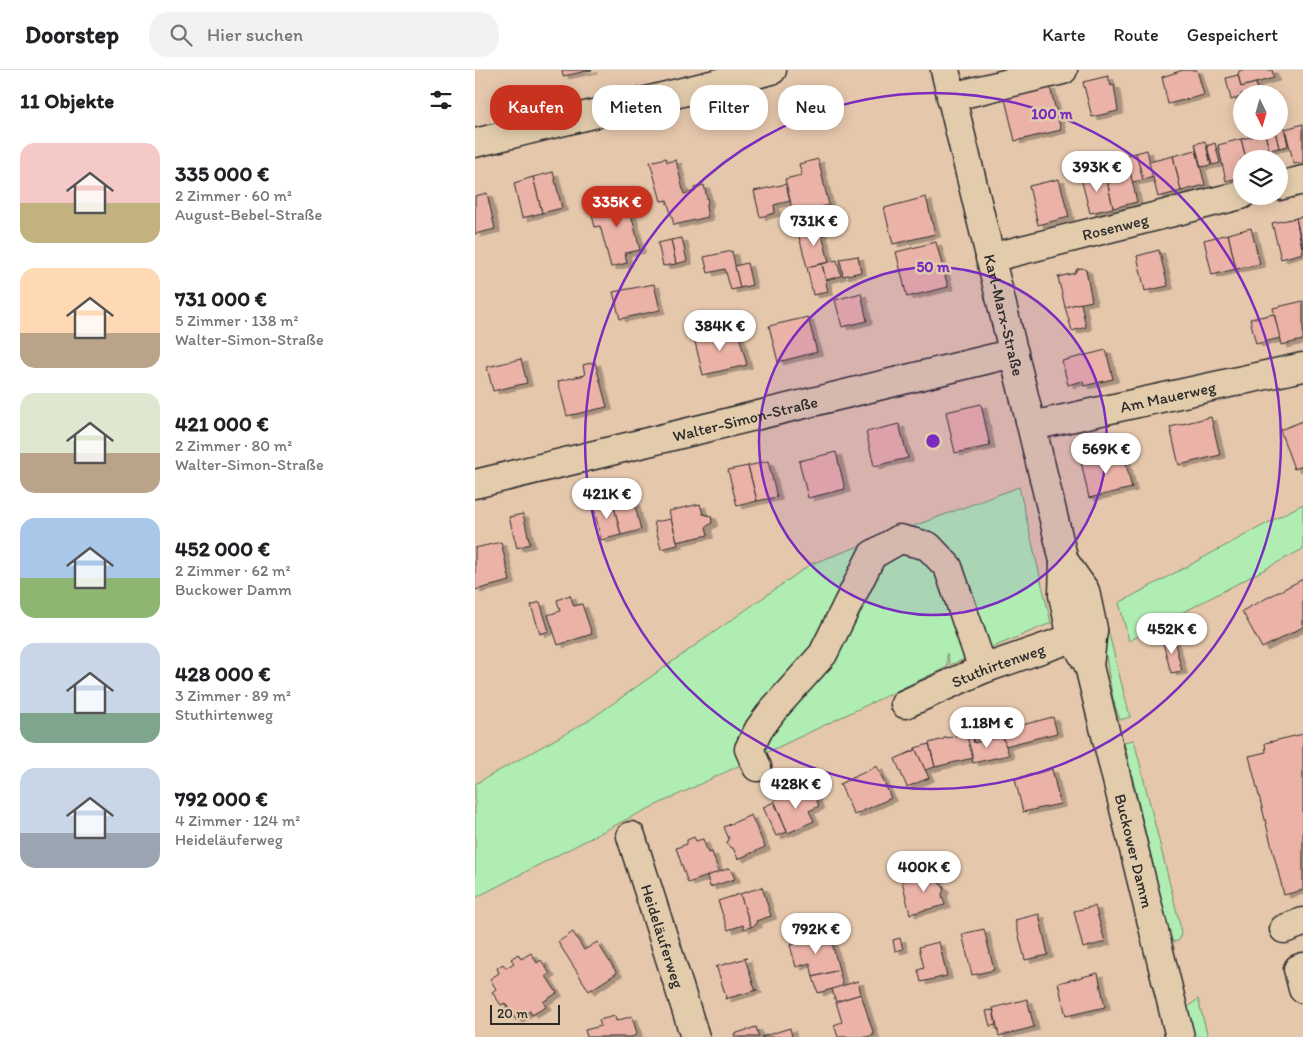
<!DOCTYPE html>
<html lang="de">
<head>
<meta charset="utf-8">
<style>
  body { margin:0; font-family:Itim,sans-serif; background:#f2f2f2; color:#202124; height:100vh; display:flex; flex-direction:column; font-size:19px; white-space:nowrap }
  * { box-sizing:border-box; margin:0 }
  p { font-size:16px; color:#757577 }
  .icon { flex:none; width:28px; height:28px; fill:none; stroke:currentColor; stroke-width:2; stroke-linecap:round; stroke-linejoin:round }
  .map { position:relative; flex:1; overflow:hidden }
  .side { display:flex; flex-direction:column; background:#fff; width:475px }
  .side>* { flex:none }
  .hud { position:absolute; left:15px; top:15px; width:475px; height:45px; display:flex; gap:10px }
  .needle { width:32px; rotate:175deg }
  .controls { position:absolute; left:758px; top:15px; display:grid; gap:10px }
  .controls a { display:grid; place-items:center; width:55px; height:55px; border-radius:50%; background:#fff; box-shadow:0 2px 12px #0003; font-size:25px }
  .scale { position:absolute; left:15px; bottom:12px; width:70px; box-sizing:border-box; padding-left:5px; border:2px solid #2b2b2b; border-top:0; font-size:14px; line-height:18px; white-space:nowrap; color:#2b2b2b; -webkit-text-stroke:4px #e2ccac; paint-order:stroke }
  .price { position:absolute; translate:-50% -42px; padding:0 11px; border-radius:18px; background:#fff; color:#222; font-size:16px; line-height:32px; filter:drop-shadow(0 1px 2px #0008) }
  .price::after { content:''; position:absolute; left:50%; top:30px; width:15px; height:11px; margin-left:-8px; background:inherit; clip-path:polygon(0 0,100% 0,50% 100%) }
  .price.on { background:#c8321e; color:#fff }
  ul { padding:0; list-style:none }
  li { display:flex; align-items:center; gap:15px; height:125px; padding:0 20px }
  li span { display:grid; place-items:center; flex:none; width:140px; height:100px; border-radius:15px; color:#555 }
  li>.icon { margin-inline-start:auto }
  span .icon { width:60px; height:60px; fill:#fffc; stroke-width:1 }
  li b { font-size:21px }
  h2 { display:flex; justify-content:space-between; align-items:center; height:60px; padding:0 20px; font-size:21px }
  .chip { padding:0 18px; border-radius:20px; background:#fff; box-shadow:0 2px 12px #0003; font-size:18px; line-height:45px }
  .chip.on { background:#c8321e; color:#fff }
  header { display:flex; align-items:center; gap:30px; box-sizing:border-box; height:70px; padding:0 25px; background:#fff; border-bottom:1px solid #e0e0e0 }
  header strong { font-size:24px }
  nav { display:flex; gap:28px; margin-inline-start:auto; font-size:18px }
  .search { width:350px; height:45px; background:#f2f2f2; display:flex; align-items:center; gap:12px; box-sizing:border-box; padding:0 18px; border-radius:20px; color:#757577; font-size:19px }
  main { display:flex; flex:1; min-height:0 }
  .map>svg:first-child { display:block }
  .green { fill:#b0edb3; stroke:#6e8c6f }
  .building { fill:#ebb2a7; stroke:#2b2b2b; filter:url(#shadow) }
  .lines { fill:none; stroke-linecap:round; stroke-linejoin:round }
  .minor-casing { stroke:#2b2b2b; stroke-width:31 }
  .major-casing { stroke:#2b2b2b; stroke-width:31 }
  .minor { stroke:#e2ccac; stroke-width:28 }
  .major { stroke:#e2ccac; stroke-width:28 }
  .ring { fill:none; stroke:#7b2cbf; stroke-width:2.5 }
  .labels { text-anchor:middle; dominant-baseline:central; stroke-width:5; stroke-linejoin:round; paint-order:stroke }
  .street-label { font-size:16px; fill:#2b2b2b; stroke:#e2ccac }
  .centre { fill:#7b2cbf; stroke:#e2ccac; stroke-width:2.5 }
  .ring-label { font-size:15px; text-anchor:middle; font-weight:bold; fill:#7b2cbf; stroke:#e2ccac; stroke-width:5; stroke-linejoin:round; paint-order:stroke }
</style>
</head>
<body>
<header>
<strong>Doorstep</strong>
<div class="search"><svg class="icon" aria-label="search" viewBox="0 0 24 24"><circle cx="10" cy="10" r="6"/><path d="M15 15l6 6"/></svg>Hier suchen</div>
<nav><a>Karte</a><a>Route</a><a>Gespeichert</a></nav>
</header>
<main>
<section class="side">
<h2>11 Objekte<svg class="icon" aria-label="filters" viewBox="0 0 24 24"><path d="M4 7h16M4 17h16"/><circle cx="9" cy="7" r="2"/><circle cx="15" cy="17" r="2"/></svg></h2>
<ul>
<li><span style="background:linear-gradient(#f6c9c9 60%,#c2b280 0)"><svg class="icon" aria-label="home" viewBox="0 0 24 24"><path d="M3 11l9-7 9 7M6 9v11h12V9"/></svg></span><div><b>335 000 €</b><p>2 Zimmer · 60 m²</p><p>August-Bebel-Straße</p></div></li>
<li><span style="background:linear-gradient(#ffd9b3 65%,#b9a48a 0)"><svg class="icon" aria-label="home" viewBox="0 0 24 24"><path d="M3 11l9-7 9 7M6 9v11h12V9"/></svg></span><div><b>731 000 €</b><p>5 Zimmer · 138 m²</p><p>Walter-Simon-Straße</p></div></li>
<li><span style="background:linear-gradient(#dfe7d0 60%,#b9a48a 0)"><svg class="icon" aria-label="home" viewBox="0 0 24 24"><path d="M3 11l9-7 9 7M6 9v11h12V9"/></svg></span><div><b>421 000 €</b><p>2 Zimmer · 80 m²</p><p>Walter-Simon-Straße</p></div></li>
<li><span style="background:linear-gradient(#a9c7e8 60%,#8fb573 0)"><svg class="icon" aria-label="home" viewBox="0 0 24 24"><path d="M3 11l9-7 9 7M6 9v11h12V9"/></svg></span><div><b>452 000 €</b><p>2 Zimmer · 62 m²</p><p>Buckower Damm</p></div></li>
<li><span style="background:linear-gradient(#c9d6e8 70%,#7fa58c 0)"><svg class="icon" aria-label="home" viewBox="0 0 24 24"><path d="M3 11l9-7 9 7M6 9v11h12V9"/></svg></span><div><b>428 000 €</b><p>3 Zimmer · 89 m²</p><p>Stuthirtenweg</p></div></li>
<li><span style="background:linear-gradient(#c9d6e8 65%,#9aa5b1 0)"><svg class="icon" aria-label="home" viewBox="0 0 24 24"><path d="M3 11l9-7 9 7M6 9v11h12V9"/></svg></span><div><b>792 000 €</b><p>4 Zimmer · 124 m²</p><p>Heideläuferweg</p></div></li>
</ul>
</section>
<div class="map">
<svg width="828" height="967" viewBox="0 0 828 967">
  <defs>
    <filter id="shadow"><feDropShadow dx="5.5" dy="3" stdDeviation="0" flood-color="#0004"/></filter>
  </defs>
  <rect width="100%" height="100%" fill="#e5c7ac"/>
  <filter id="ink" filterUnits="userSpaceOnUse"><feTurbulence type="fractalNoise" baseFrequency=".02" numOctaves="2"/><feDisplacementMap in="SourceGraphic" scale="10" xChannelSelector="R" yChannelSelector="G"/><feConvolveMatrix kernelMatrix="1 2 1 2 8 2 1 2 1" color-interpolation-filters="sRGB"/></filter>
  <g filter="url(#ink)">
    <g class="green">
      <polygon points="544,417 576,553 475,595 472,583 472,597 158,746 0,828 0,714 113,651 336,494"/>
      <polygon points="828,434 828,479 654,571 644,533"/>
      <path d="M633,560L655,647L645,650C633,621 634,592 626,562Z"/>
      <polygon points="659,670 705,855 706,866 704,870 700,872 696,870 649,672"/>
      <polygon points="723,929 733,967 720,967 712,938"/>
    </g>
    <g class="building">
      <polygon points="87,0 117,0 88,6"/>
      <polygon points="708,0 722,0 729,25 693,34 687,7"/>
      <polygon points="765,0 797,0 799,8 766,17 763,4"/>
      <polygon points="763,5 766,17 781,13 783,23 766,24 766,27 756,30 751,8"/>
      <polygon points="633,6 636,16 639,15 643,41 617,47 608,12"/>
      <polygon points="575,17 586,60 540,71 530,29"/>
      <polygon points="828,54 828,92 819,94 810,59"/>
      <polygon points="809,57 813,76 804,78 800,61 804,61 804,58"/>
      <polygon points="789,61 800,61 804,78 794,80"/>
      <polygon points="790,64 796,89 771,89 766,69"/>
      <polygon points="766,69 771,89 766,89 766,107 751,111 743,75"/>
      <polygon points="730,71 736,95 726,97 720,74"/>
      <polygon points="740,73 745,93 737,95 732,76"/>
      <polygon points="672,80 678,107 668,110 661,83"/>
      <polygon points="721,80 730,115 706,121 698,86"/>
      <polygon points="661,83 668,110 657,112 651,85"/>
      <polygon points="698,86 706,121 683,127 674,92"/>
      <polygon points="191,88 192,92 201,90 209,124 220,121 219,118 229,115 233,132 231,137 233,147 199,155 192,130 186,131 175,92"/>
      <polygon points="343,89 354,135 335,140 337,147 320,151 310,109 327,105 324,94"/>
      <polygon points="654,97 662,132 638,138 630,102"/>
      <polygon points="78,102 87,138 67,143 58,107"/>
      <polygon points="630,102 638,138 615,143 606,108"/>
      <polygon points="58,107 67,143 47,148 39,113"/>
      <polygon points="584,109 594,147 563,155 554,116"/>
      <polygon points="311,114 315,131 299,135 300,143 285,147 279,121"/>
      <polygon points="12,123 20,159 0,164 0,126"/>
      <polygon points="151,123 165,180 150,183 152,193 136,197 125,156 120,157 117,145 123,144 120,131"/>
      <polygon points="451,127 460,164 418,174 409,138"/>
      <polygon points="828,146 828,178 821,148"/>
      <polygon points="821,148 828,183 806,189 797,153"/>
      <polygon points="345,157 354,192 332,197 323,163"/>
      <polygon points="776,158 785,194 761,199 753,164"/>
      <polygon points="753,164 761,199 737,205 729,170"/>
      <polygon points="207,168 212,191 201,194 196,170"/>
      <polygon points="196,170 201,194 188,196 183,173"/>
      <polygon points="461,172 473,217 432,227 421,182"/>
      <polygon points="684,180 693,216 670,221 662,186"/>
      <polygon points="257,181 265,218 256,220 250,199 233,203 229,187"/>
      <polygon points="383,186 386,202 368,206 365,189"/>
      <polygon points="362,190 366,206 351,210 347,194"/>
      <polygon points="272,193 277,215 265,218 260,196"/>
      <polygon points="347,194 353,222 338,225 332,197"/>
      <polygon points="607,198 611,200 617,231 590,237 583,207 600,203 602,199"/>
      <polygon points="179,214 185,240 145,249 138,222"/>
      <polygon points="386,223 392,251 367,257 360,230"/>
      <polygon points="828,231 828,270 806,275 798,238"/>
      <polygon points="606,233 611,257 597,261 590,237"/>
      <polygon points="799,244 805,268 781,274 775,249"/>
      <polygon points="333,247 342,282 303,292 294,256"/>
      <polygon points="262,258 272,295 228,305 219,268"/>
      <polygon points="631,280 638,309 609,316 608,311 593,315 587,291"/>
      <polygon points="46,289 52,313 18,321 12,297"/>
      <polygon points="120,292 132,337 92,346 83,311 110,305 108,295"/>
      <polygon points="506,334 515,376 480,383 471,342"/>
      <polygon points="736,347 745,385 704,395 695,357"/>
      <polygon points="828,351 828,396 819,399 805,360"/>
      <polygon points="424,354 433,388 399,396 391,362"/>
      <polygon points="361,382 370,419 333,428 324,391"/>
      <polygon points="648,382 657,418 614,428 606,392"/>
      <polygon points="293,391 302,427 282,431 273,396"/>
      <polygon points="273,396 282,431 262,436 253,400"/>
      <polygon points="157,424 166,460 146,465 137,429"/>
      <polygon points="137,429 146,465 126,470 118,434"/>
      <polygon points="225,434 228,444 236,446 237,453 231,457 233,465 202,472 194,441"/>
      <polygon points="48,444 55,474 42,478 34,447"/>
      <polygon points="196,449 203,475 186,479 179,452"/>
      <polygon points="26,472 35,511 0,520 0,478"/>
      <polygon points="828,509 828,557 787,578 767,541"/>
      <polygon points="95,525 99,536 107,534 117,564 83,575 73,545 85,541 82,530"/>
      <polygon points="65,532 74,561 65,564 56,535"/>
      <polygon points="698,566 707,601 696,603 687,569"/>
      <polygon points="539,641 543,656 578,647 582,663 530,676 522,646"/>
      <polygon points="496,662 499,673 525,667 525,665 527,665 534,685 498,693 491,663"/>
      <polygon points="491,663 498,688 460,697 454,673 469,669 469,668 473,667 473,668"/>
      <polygon points="828,664 828,820 809,825 774,686 791,682 790,673"/>
      <polygon points="454,674 460,697 450,700 440,678"/>
      <polygon points="440,678 454,708 432,717 420,689 440,680"/>
      <polygon points="402,696 416,728 379,745 365,714"/>
      <polygon points="577,699 585,734 548,742 540,709"/>
      <polygon points="325,719 328,727 338,722 344,736 334,741 339,751 313,763 299,730"/>
      <polygon points="299,732 312,762 301,766 288,737"/>
      <polygon points="276,745 290,777 263,789 258,778 254,777 252,773 254,769 249,757"/>
      <polygon points="219,767 221,771 228,769 233,783 237,782 244,802 213,813 201,778 212,774 212,770"/>
      <polygon points="255,798 260,809 235,817 232,806"/>
      <polygon points="461,803 464,813 469,818 467,825 470,835 435,844 427,811"/>
      <polygon points="287,817 296,846 281,851 282,854 276,857 265,824"/>
      <polygon points="265,824 276,857 269,859 268,855 253,860 243,831"/>
      <polygon points="620,836 630,872 608,878 599,841"/>
      <polygon points="564,844 573,885 550,890 540,850"/>
      <polygon points="509,859 519,900 497,905 487,864"/>
      <polygon points="98,862 109,880 122,872 142,903 114,921 83,872"/>
      <polygon points="355,865 364,900 338,907 335,893 321,897 315,875"/>
      <polygon points="425,868 428,879 420,881 418,870"/>
      <polygon points="464,872 472,906 446,912 443,900 449,898 444,877"/>
      <polygon points="56,883 62,893 66,890 75,904 71,906 82,923 68,932 71,937 57,945 55,941 41,950 30,933 26,935 17,922 21,919 15,909 24,903 22,898 28,894 31,898 39,893 36,889 43,884 46,889"/>
      <polygon points="272,888 270,889 280,919 282,920 250,929 251,927 242,898 240,897"/>
      <polygon points="364,900 368,916 343,923 338,907"/>
      <polygon points="623,903 630,937 591,946 583,913"/>
      <polygon points="383,911 386,924 361,932 357,919"/>
      <polygon points="386,924 399,965 392,967 363,967 359,955 367,952 361,932"/>
      <polygon points="552,929 559,957 524,966 518,938"/>
      <polygon points="518,940 521,955 515,956 511,941"/>
      <polygon points="140,946 141,951 157,946 162,964 157,967 112,967 110,960 126,956 124,950"/>
      <polygon points="281,957 284,967 260,967 259,964"/>
      <polygon points="315,958 317,967 286,967"/>
    </g>
    <g class="lines">
      <defs>
        <g id="minor">
          <polyline points="476,27 588,0"/>
          <polyline points="0,73 297,0"/>
          <polyline points="804,116 828,110"/>
          <path id="s1" d="M515,188L766,125"/>
          <path id="s2" d="M557,356L828,297"/>
          <path id="s3" d="M0,414L539,283"/>
          <path id="s4" d="M430,634L508,599L618,561"/>
          <polyline points="282,697 274,679 284,659 298,640 348,584 397,485 425,469 453,476 473,497 508,599"/>
          <path id="s5" d="M156,766L220,967"/>
          <polyline points="809,859 828,852"/>
          <polyline points="828,897 823,899 828,919"/>
        </g>
        <g id="major">
          <path id="s6" d="M470,0L589,491L588,525L596,564L614,596L705,967"/>
          <polyline points="589,491 610,521 618,559 614,596"/>
        </g>
      </defs>
      <use href="#minor" class="minor-casing"/>
      <use href="#major" class="major-casing"/>
      <use href="#minor" class="minor"/>
      <use href="#major" class="major"/>
    </g>
  </g>
  <circle cx="458" cy="371" r="174" fill="#7b2cbf" fill-opacity=".12"/>
  <g class="ring">
    <circle cx="458" cy="371" r="174"/>
    <circle cx="458" cy="371" r="348"/>
  </g>
  <g class="labels">
    <g class="street-label">
      <text stroke="none"><textPath href="#s1" startOffset="129">Rosenweg</textPath></text>
      <text stroke="none"><textPath href="#s6" startOffset="252">Karl-Marx-Straße</textPath></text>
      <text stroke="none"><textPath href="#s2" startOffset="139">Am Mauerweg</textPath></text>
      <text stroke="none"><textPath href="#s3" startOffset="278">Walter-Simon-Straße</textPath></text>
      <text stroke="none"><textPath href="#s4" startOffset="101">Stuthirtenweg</textPath></text>
      <text stroke="none"><textPath href="#s6" startOffset="806">Buckower Damm</textPath></text>
      <text stroke="none"><textPath href="#s5" startOffset="105">Heideläuferweg</textPath></text>
    </g>
  </g>
  <circle cx="458" cy="371" r="8" class="centre"/>
  <g class="ring-label">
    <text x="577" y="49">100 m</text>
    <text x="458" y="202">50 m</text>
  </g>
</svg>
<div class="controls">
<a><svg class="needle" viewBox="-14 -14 28 28"><path d="M0-13l5 13h-10z" fill="#e53935"/><path d="M0 13l5-13h-10z" fill="#757577"/></svg></a>
<a><svg class="icon" aria-label="layers" viewBox="0 0 24 24"><path d="M12 4l9 5-9 5-9-5zM3 14l9 5 9-5"/></svg></a>
</div>
<div class="scale">20 m</div>
<b class="price" style="left:622px;top:123px">393K €</b>
<b class="price on" style="left:142px;top:158px">335K €</b>
<b class="price" style="left:339px;top:177px">731K €</b>
<b class="price" style="left:245px;top:282px">384K €</b>
<b class="price" style="left:631px;top:405px">569K €</b>
<b class="price" style="left:132px;top:450px">421K €</b>
<b class="price" style="left:697px;top:585px">452K €</b>
<b class="price" style="left:512px;top:679px">1.18M €</b>
<b class="price" style="left:321px;top:740px">428K €</b>
<b class="price" style="left:449px;top:823px">400K €</b>
<b class="price" style="left:341px;top:885px">792K €</b>
<div class="hud">
<a class="chip on">Kaufen</a>
<a class="chip">Mieten</a>
<a class="chip">Filter</a>
<a class="chip">Neu</a>
</div>
</div>
</main>
</body>
</html>
